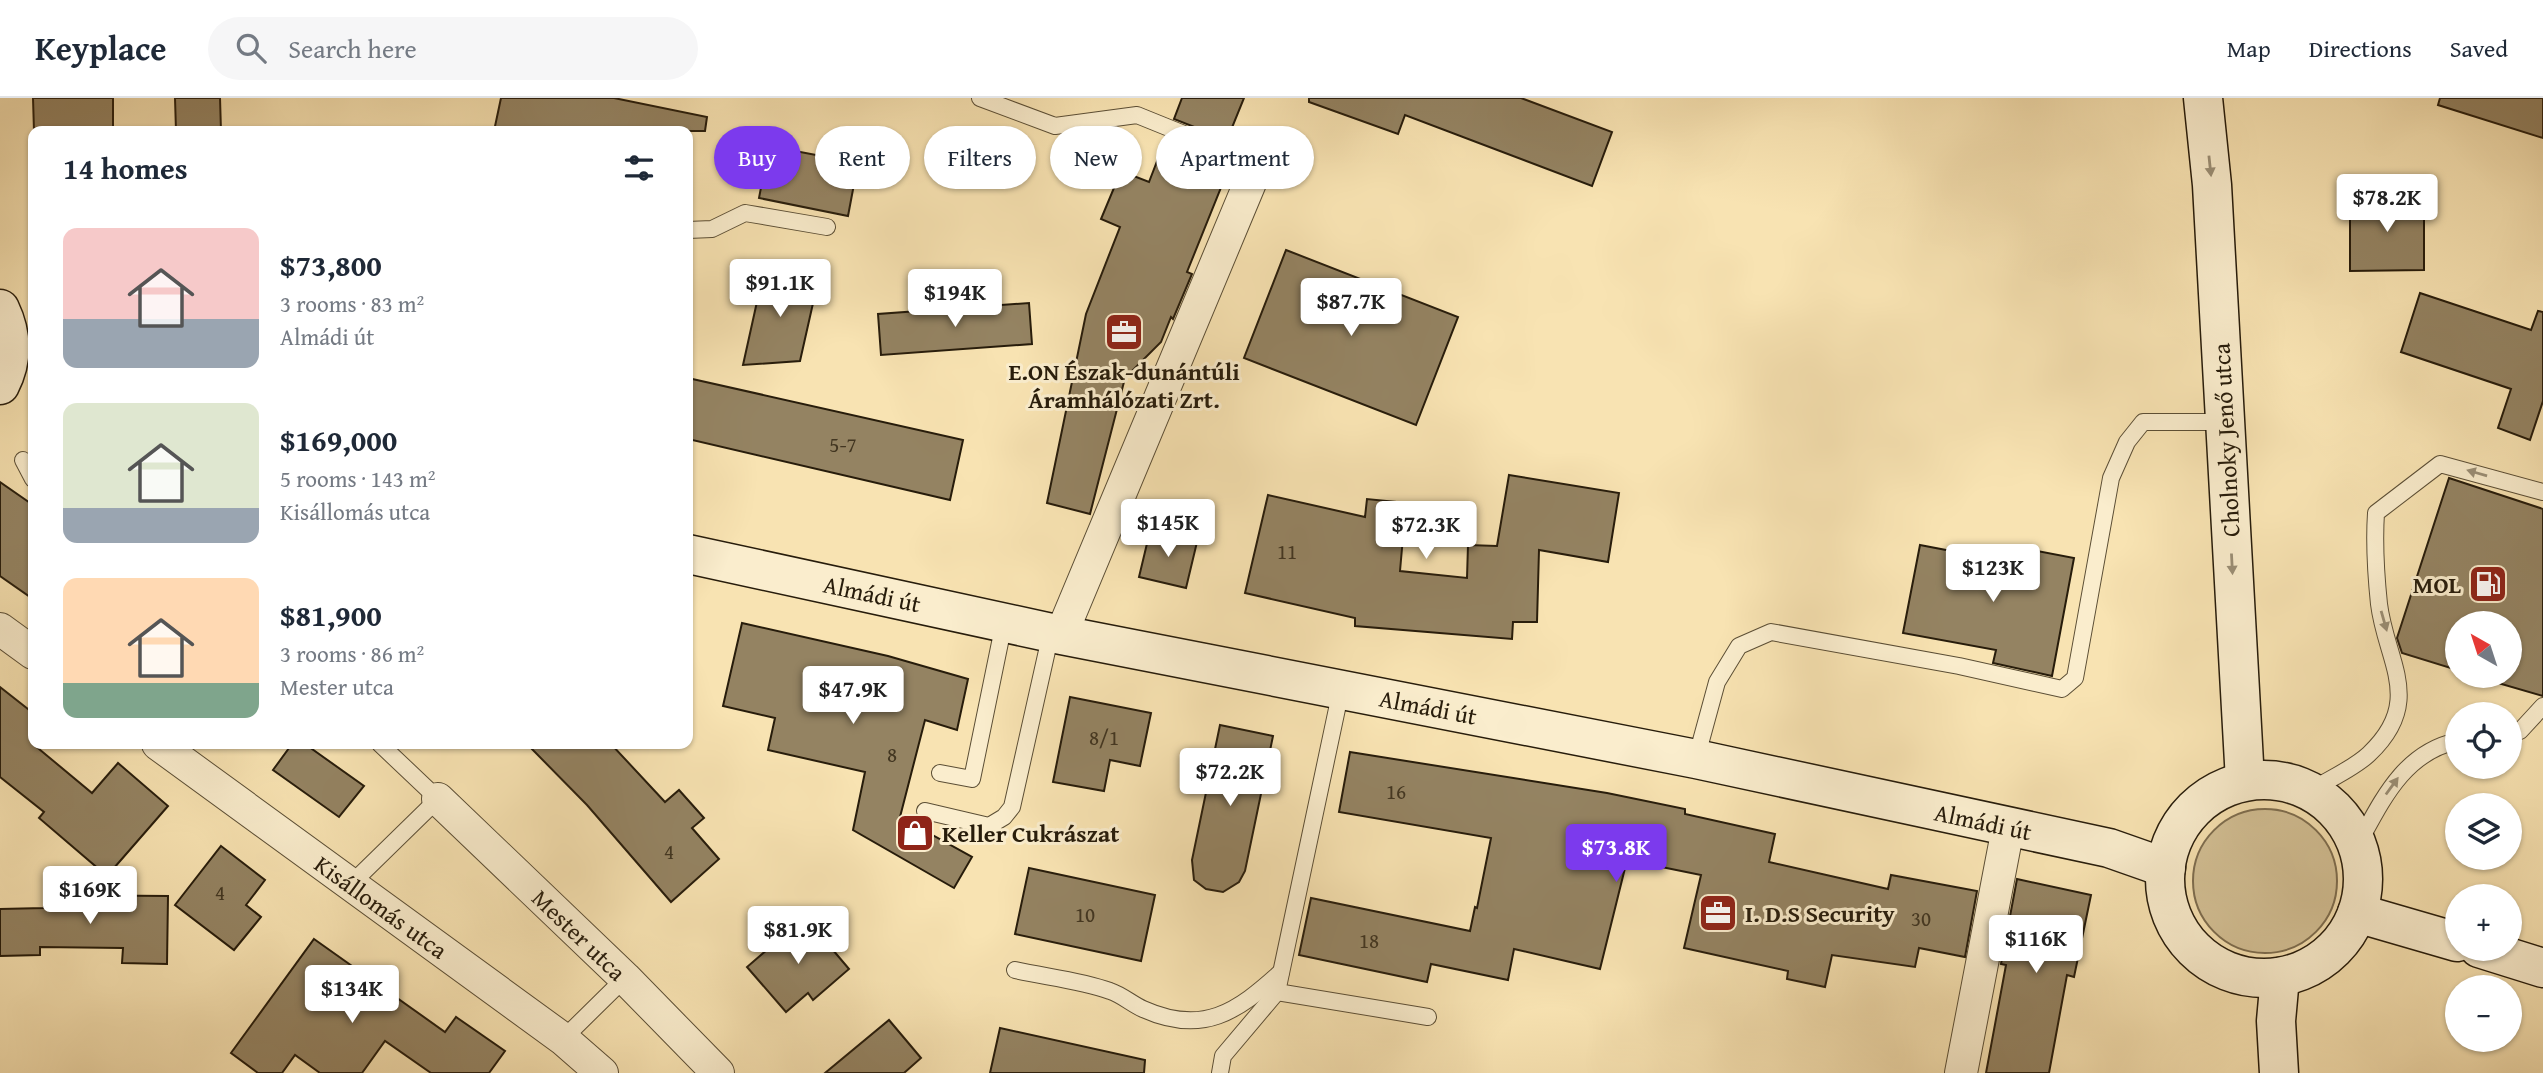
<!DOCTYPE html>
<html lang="en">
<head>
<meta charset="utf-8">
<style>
  body { margin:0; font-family:"Gentium Book Plus",serif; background:#f6f6f7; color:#1f2937; height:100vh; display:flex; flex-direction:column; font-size:26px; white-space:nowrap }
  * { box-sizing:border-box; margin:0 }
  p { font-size:23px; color:#747a83 }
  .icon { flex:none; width:38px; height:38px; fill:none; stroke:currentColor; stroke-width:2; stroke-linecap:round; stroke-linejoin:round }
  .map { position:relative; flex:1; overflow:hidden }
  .details { position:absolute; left:28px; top:28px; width:665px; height:623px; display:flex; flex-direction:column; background:#fff; border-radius:14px; box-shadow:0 2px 5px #0004 }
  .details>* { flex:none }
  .guide { position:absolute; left:714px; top:28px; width:665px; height:63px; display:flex; gap:14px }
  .needle { width:46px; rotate:321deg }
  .tools { position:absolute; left:2445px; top:513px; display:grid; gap:14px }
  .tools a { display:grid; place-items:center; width:77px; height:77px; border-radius:50%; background:#fff; box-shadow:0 2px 5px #0004; font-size:35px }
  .price { position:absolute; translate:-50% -60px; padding:0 16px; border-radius:7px; background:#fff; color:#222; font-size:23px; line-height:46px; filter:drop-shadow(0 2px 4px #0008) }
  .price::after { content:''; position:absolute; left:50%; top:42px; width:21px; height:16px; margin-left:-10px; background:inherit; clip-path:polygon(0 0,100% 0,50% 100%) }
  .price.on { background:#7c3aed; color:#fff }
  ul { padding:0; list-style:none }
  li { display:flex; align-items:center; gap:21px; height:175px; padding:0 35px }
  li span { display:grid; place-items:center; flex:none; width:196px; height:140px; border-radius:14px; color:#555 }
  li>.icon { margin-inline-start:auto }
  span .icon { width:84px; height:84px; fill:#fffc; stroke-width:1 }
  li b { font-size:30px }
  h2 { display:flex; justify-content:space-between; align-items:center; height:84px; padding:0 35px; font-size:30px }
  .tag { padding:0 24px; border-radius:32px; background:#fff; box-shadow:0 2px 5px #0004; font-size:24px; line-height:63px }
  .tag.on { background:#7c3aed; color:#fff }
  header { display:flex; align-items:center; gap:42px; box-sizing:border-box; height:98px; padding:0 35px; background:#fff; border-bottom:2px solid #e0e1e3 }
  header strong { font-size:33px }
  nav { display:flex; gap:38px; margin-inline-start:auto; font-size:24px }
  .search { width:490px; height:63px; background:#f6f6f7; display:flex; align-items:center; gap:18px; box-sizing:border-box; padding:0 24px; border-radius:38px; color:#747a83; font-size:26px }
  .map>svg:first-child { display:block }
  .green { fill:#d4c196; stroke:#7e6e50; stroke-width:2 }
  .building { fill:#948362; stroke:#271c0b; stroke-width:2 }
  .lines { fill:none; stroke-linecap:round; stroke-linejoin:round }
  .lane-casing { stroke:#5b4e35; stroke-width:18 }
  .street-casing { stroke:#5b4e35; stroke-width:34 }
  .secondary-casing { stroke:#271c0b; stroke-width:41 }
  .lane { stroke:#faedcd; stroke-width:16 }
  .street { stroke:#faedcd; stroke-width:32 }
  .secondary { stroke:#faedcd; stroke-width:38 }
  .oneway { fill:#9b8f76 }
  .labels { text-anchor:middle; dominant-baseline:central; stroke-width:6; stroke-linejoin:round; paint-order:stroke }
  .number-label { font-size:21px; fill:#423621 }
  .poi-label { font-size:24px; font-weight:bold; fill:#271c0b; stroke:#faedcd; text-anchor:start }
  .street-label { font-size:24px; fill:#271c0b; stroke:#faedcd }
</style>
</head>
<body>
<header>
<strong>Keyplace</strong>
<div class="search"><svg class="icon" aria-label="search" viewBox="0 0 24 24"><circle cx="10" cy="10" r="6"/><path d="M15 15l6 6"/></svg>Search here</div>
<nav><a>Map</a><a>Directions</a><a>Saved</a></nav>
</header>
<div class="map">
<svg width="2543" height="975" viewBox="0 0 2543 975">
  <rect width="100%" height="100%" fill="#f8e3b2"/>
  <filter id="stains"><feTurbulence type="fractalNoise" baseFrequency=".00286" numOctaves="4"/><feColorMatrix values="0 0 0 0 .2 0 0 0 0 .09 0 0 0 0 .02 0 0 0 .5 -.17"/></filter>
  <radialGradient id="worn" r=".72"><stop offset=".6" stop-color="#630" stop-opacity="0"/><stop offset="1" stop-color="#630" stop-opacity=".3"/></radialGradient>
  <circle class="green" cx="2265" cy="783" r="72"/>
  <g class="building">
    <polygon points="33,0 113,0 113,33 34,33"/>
    <polygon points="175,0 220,0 221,33 176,33"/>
    <polygon points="501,0 614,0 707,19 705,33 494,33"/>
    <polygon points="1182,0 1244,0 1227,42 1174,21"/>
    <polygon points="1309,0 1521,0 1612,34 1592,88 1405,17 1398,36 1309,4"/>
    <polygon points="2440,0 2543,0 2543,40 2438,7"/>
    <polygon points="1166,40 1220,62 1216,73 1226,77 1187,174 1192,176 1173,221 1171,219 1161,244 1125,280 1090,416 1047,405 1086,216 1120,129 1101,121 1121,73 1149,84"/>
    <polygon points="769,48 858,65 848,118 759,100"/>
    <polygon points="2424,99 2424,172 2350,173 2350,100"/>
    <polygon points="1286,152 1458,219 1416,327 1244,260"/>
    <polygon points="764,172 818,183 800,263 743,267"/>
    <polygon points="2420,195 2531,232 2538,213 2543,214 2543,303 2530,342 2498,330 2511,291 2401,254"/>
    <polygon points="1029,205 1032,246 881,257 878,216"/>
    <polygon points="688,280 963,342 950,402 688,341"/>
    <polygon points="1509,377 1619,395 1608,464 1539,452 1537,524 1513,524 1512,541 1355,528 1355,520 1245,495 1268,397 1365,419 1367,401 1406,405 1400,473 1467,480 1468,447 1497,448"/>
    <polygon points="2449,380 2543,411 2543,598 2474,578 2510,578 2510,525 2457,525 2457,572 2402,555 2397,540"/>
    <polygon points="0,384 33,407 33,501 0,478"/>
    <polygon points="1150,433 1197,444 1186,490 1139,479"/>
    <polygon points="1920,447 2014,465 2017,449 2074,460 2052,578 1993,565 1996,552 1903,535"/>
    <polygon points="742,525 888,558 968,581 957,632 925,622 900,719 972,759 954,790 853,732 865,674 768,652 775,620 723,608"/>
    <polygon points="0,589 33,615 33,646 92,695 118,665 168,708 107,778 39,720 44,714 0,679"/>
    <polygon points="1070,599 1151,615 1140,668 1110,662 1104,693 1053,684"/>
    <polygon points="1220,627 1273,638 1245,773 1239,784 1223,794 1206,791 1194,782 1192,762"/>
    <polygon points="292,646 305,646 364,688 339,719 273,672"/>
    <polygon points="527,646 611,646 665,704 679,692 704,720 692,730 719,761 671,804 587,707"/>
    <polygon points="1350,654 1607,695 1685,711 1685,716 1775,736 1769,764 1888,791 1891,777 1977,793 1965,859 1919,850 1915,869 1832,857 1825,889 1787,881 1788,873 1684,850 1701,777 1627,762 1600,871 1514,851 1508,882 1431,866 1427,884 1299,857 1311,800 1470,833 1475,809 1477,810 1491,740 1339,714"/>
    <polygon points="221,748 265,782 246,807 261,819 234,852 175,807"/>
    <polygon points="1029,770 1155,797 1141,863 1015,836"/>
    <polygon points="2017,781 2091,797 2074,879 2067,877 2049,975 1986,975 2006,867 2001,866"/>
    <polygon points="44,797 168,798 167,866 122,865 123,850 40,849 40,857 0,858 0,811 44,810"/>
    <polygon points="805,819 849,871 813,902 808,895 786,914 747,869"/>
    <polygon points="314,841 445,934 456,919 505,953 489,975 431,975 385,943 362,975 320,975 295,957 282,975 258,975 231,955"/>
    <polygon points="889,922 921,960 904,975 825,975"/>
    <polygon points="1000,930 1145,962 1144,975 990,975"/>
  </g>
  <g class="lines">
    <defs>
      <g id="lane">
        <polyline points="980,0 1055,28 1137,17 1258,66"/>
        <polyline points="688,132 712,131 745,115 827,129"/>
        <polyline points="23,362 33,381"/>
        <polyline points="2510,636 2520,633 2543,608"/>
        <polyline points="1696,661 1717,584 1739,548 1771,534 1959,568 2062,591 2075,580 2111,380 2127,344 2143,324 2226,324"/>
        <polyline points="940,675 972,681 1004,525"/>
        <path d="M2310,693C2329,681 2353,671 2369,656C2425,603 2386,564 2379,506C2376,477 2374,445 2376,415L2440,366L2543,394"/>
        <polyline points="925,713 989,728 1004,719 1012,709 1051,535"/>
        <path d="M2358,746C2382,703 2403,655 2457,643"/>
        <polyline points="351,786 438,701 380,646"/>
        <path d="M1015,872C1046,879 1080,882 1110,893C1122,897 1132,906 1143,911C1203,938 1237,914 1281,874"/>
        <polyline points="1277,894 1428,919"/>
        <polyline points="563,941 625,880"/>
        <polyline points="1220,975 1223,958 1277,894 1341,592"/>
      </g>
      <g id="street">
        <polyline points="0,531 33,555"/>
        <polyline points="1061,537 1262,56"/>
        <polyline points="158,646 563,941 602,975"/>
        <polyline points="438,701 625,880 718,975"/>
        <polyline points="1961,975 2008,730"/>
      </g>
      <g id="secondary">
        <polyline points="2203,0 2212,87 2245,683"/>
        <path d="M0,211C12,236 13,262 0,287"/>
        <polyline points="688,456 1061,537 1696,661 2109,750 2166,770"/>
        <circle cx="2264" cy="781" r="99"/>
        <polyline points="2357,815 2457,844"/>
        <polyline points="2479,850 2543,870"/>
        <polyline points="2279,975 2276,923 2280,879"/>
      </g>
    </defs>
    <use href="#lane" class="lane-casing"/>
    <use href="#street" class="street-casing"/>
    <use href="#secondary" class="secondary-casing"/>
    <use href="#lane" class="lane"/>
    <use href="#street" class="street"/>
    <use href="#secondary" class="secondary"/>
  </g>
  <defs><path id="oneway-solid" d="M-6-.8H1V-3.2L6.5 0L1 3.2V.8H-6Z" transform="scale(1.75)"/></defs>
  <g class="oneway">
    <use href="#oneway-solid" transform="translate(2210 68) rotate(84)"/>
    <use href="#oneway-solid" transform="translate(2477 375) rotate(-164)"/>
    <use href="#oneway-solid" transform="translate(2232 466) rotate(87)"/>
    <use href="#oneway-solid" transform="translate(2384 523) rotate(74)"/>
    <use href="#oneway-solid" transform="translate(2392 688) rotate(-54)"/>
  </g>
  <defs>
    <symbol id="office-square" viewBox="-11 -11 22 22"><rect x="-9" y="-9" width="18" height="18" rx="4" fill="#8f2418" stroke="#faedcd"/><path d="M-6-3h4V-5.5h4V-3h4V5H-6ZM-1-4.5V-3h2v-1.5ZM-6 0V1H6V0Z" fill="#fff"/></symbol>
    <symbol id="fuel-square" viewBox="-11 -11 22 22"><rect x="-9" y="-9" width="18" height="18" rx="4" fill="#8f2418" stroke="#faedcd"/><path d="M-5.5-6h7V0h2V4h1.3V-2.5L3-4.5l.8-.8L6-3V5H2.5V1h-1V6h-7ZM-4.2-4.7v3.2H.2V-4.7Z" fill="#fff"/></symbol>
    <symbol id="shop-square" viewBox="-11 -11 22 22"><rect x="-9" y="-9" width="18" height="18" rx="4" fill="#8f2418" stroke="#faedcd"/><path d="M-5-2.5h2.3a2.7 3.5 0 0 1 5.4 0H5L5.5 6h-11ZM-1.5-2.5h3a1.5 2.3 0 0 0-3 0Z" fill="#fff"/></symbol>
  </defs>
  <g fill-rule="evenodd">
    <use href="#office-square" x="1102" y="212" width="44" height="44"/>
    <use href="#fuel-square" x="2466" y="464" width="44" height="44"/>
    <use href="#shop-square" x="893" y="713" width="44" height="44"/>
    <use href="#office-square" x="1696" y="793" width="44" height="44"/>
  </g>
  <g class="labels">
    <g class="number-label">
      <text x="843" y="346">5-7</text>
      <text x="1287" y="453">11</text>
      <text x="1104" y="639">8/1</text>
      <text x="892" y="656">8</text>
      <text x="1396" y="693">16</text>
      <text x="669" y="753">4</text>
      <text x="220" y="794">4</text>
      <text x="1085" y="816">10</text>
      <text x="1921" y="820">30</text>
      <text x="1369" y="842">18</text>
    </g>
    <g class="poi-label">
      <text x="1124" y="273" text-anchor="middle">E.ON Észak-dunántúli<tspan x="1124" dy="28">Áramhálózati Zrt.</tspan></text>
      <text x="2461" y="486" text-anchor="end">MOL</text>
      <text x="942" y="735">Keller Cukrászat</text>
      <text x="1745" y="815">I. D.S Security</text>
    </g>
    <g class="street-label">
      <text transform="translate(2226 342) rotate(-93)">Cholnoky Jenő utca</text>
      <text transform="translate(872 496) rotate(12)">Almádi út</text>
      <text transform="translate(1428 609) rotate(11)">Almádi út</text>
      <text transform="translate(1983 724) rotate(12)">Almádi út</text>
      <text transform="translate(381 809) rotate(36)">Kisállomás utca</text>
      <text transform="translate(579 837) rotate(44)">Mester utca</text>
    </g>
  </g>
  <rect width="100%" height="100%" filter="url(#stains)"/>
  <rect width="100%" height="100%" fill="url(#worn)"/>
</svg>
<div class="tools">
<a><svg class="needle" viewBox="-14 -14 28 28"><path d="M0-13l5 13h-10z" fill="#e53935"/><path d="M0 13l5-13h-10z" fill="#747a83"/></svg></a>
<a><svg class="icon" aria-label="locate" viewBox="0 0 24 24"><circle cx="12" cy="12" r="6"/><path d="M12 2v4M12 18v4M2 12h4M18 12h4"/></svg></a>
<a><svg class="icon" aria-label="layers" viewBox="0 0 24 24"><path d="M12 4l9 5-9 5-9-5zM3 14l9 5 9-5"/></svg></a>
<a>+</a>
<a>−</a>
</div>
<b class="price" style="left:2387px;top:136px">$78.2K</b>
<b class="price" style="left:780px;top:221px">$91.1K</b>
<b class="price" style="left:955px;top:231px">$194K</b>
<b class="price" style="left:1351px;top:240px">$87.7K</b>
<b class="price" style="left:1168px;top:461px">$145K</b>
<b class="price" style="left:1426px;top:463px">$72.3K</b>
<b class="price" style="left:1993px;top:506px">$123K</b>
<b class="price" style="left:853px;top:628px">$47.9K</b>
<b class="price" style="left:1230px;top:710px">$72.2K</b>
<b class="price on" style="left:1616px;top:786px">$73.8K</b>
<b class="price" style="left:90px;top:828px">$169K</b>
<b class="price" style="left:798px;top:868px">$81.9K</b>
<b class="price" style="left:2036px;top:877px">$116K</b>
<b class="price" style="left:352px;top:927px">$134K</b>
<div class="guide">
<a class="tag on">Buy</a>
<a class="tag">Rent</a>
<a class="tag">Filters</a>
<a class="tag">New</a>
<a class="tag">Apartment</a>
</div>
<section class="details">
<h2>14 homes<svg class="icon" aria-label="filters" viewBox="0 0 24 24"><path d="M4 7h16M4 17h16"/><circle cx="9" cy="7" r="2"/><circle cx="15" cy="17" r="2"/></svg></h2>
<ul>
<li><span style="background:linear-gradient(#f6c9c9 65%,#9aa5b1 0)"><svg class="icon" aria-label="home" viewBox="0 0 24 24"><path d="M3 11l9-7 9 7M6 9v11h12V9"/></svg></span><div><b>$73,800</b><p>3 rooms · 83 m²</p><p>Almádi út</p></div></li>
<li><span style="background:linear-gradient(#dfe7d0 75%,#9aa5b1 0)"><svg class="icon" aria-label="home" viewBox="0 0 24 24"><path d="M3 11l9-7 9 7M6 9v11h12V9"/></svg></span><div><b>$169,000</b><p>5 rooms · 143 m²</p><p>Kisállomás utca</p></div></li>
<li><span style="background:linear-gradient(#ffd9b3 75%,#7fa58c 0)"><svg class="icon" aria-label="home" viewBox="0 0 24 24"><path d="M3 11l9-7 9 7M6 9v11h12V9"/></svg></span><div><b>$81,900</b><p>3 rooms · 86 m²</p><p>Mester utca</p></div></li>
</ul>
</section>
</div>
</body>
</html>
